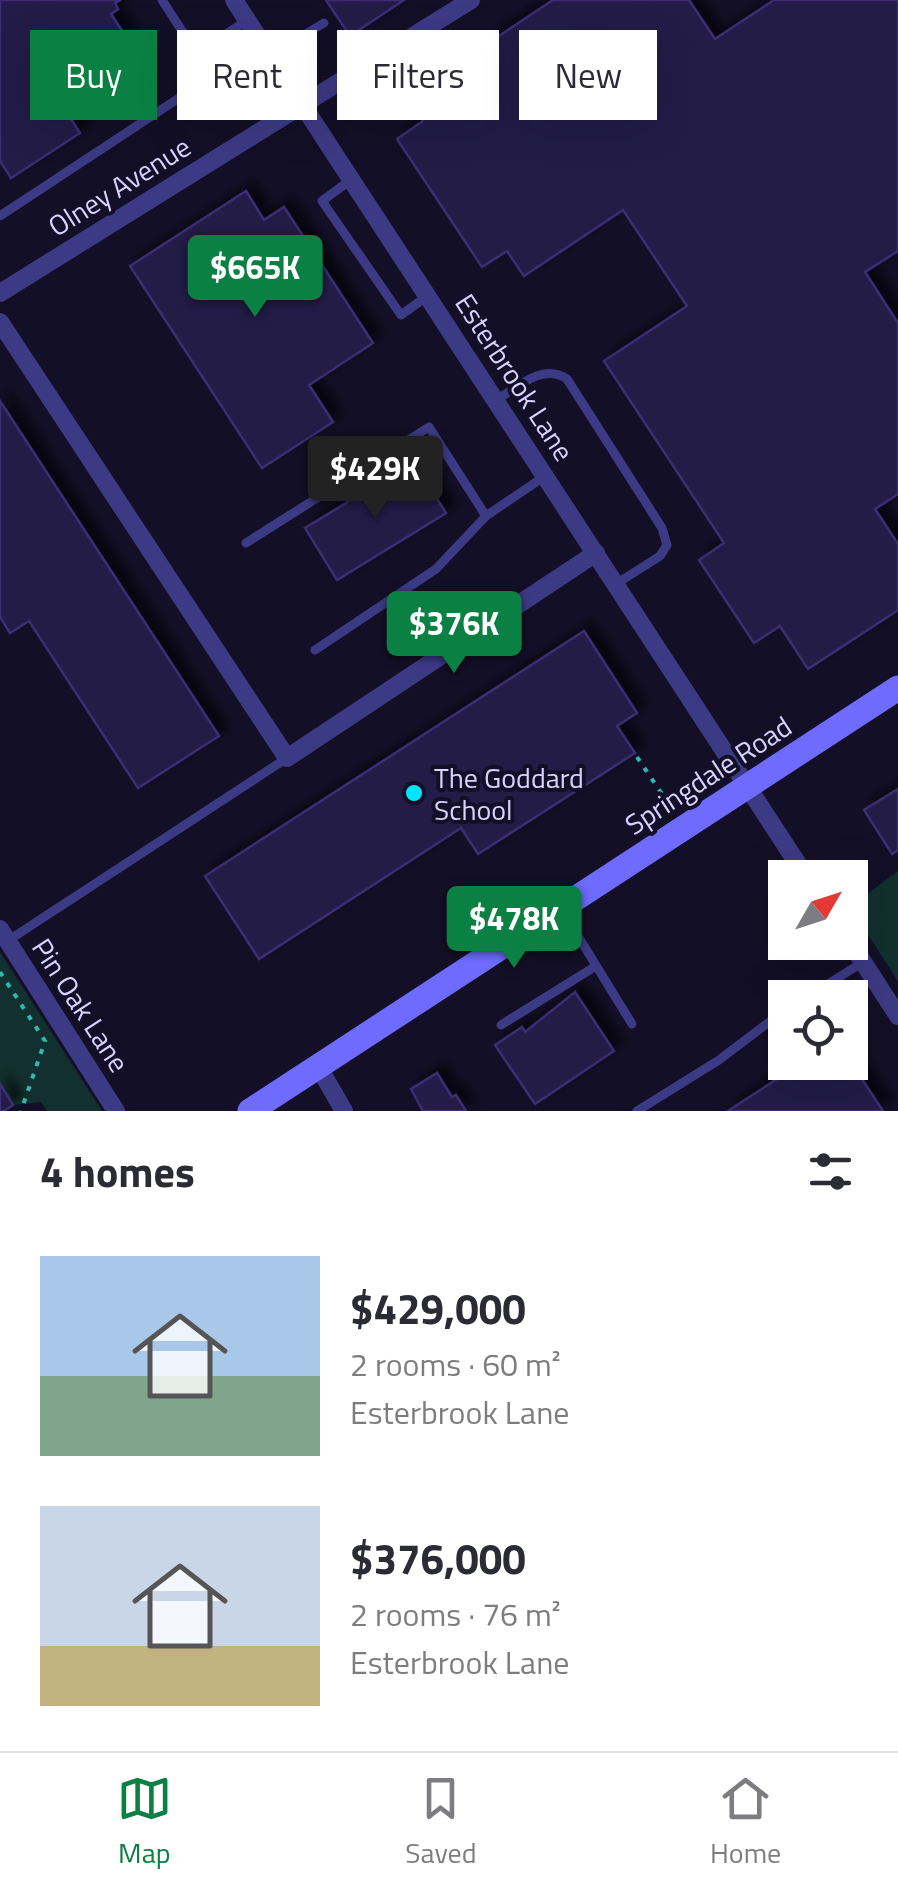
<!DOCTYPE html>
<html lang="en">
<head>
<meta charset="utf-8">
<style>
  body { margin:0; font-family:"Titillium Web",sans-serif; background:#f7f7f7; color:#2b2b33; height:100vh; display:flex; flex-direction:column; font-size:38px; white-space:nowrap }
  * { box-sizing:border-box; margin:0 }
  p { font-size:32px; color:#7c7c81 }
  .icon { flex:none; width:55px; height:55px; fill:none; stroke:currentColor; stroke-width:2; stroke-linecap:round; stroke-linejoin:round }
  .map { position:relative; height:1111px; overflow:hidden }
  .side { display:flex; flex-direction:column; background:#fff; flex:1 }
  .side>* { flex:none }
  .top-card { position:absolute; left:30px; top:30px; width:840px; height:90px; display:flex; gap:20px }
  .needle { width:65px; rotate:51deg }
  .buttons { position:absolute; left:768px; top:860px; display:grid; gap:20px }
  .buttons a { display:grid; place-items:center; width:100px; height:100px; border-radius:0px; background:#fff; box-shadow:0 10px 40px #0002; font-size:50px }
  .price { position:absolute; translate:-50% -85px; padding:0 22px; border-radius:10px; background:#0b8043; color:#fff; font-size:32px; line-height:65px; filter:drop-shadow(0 2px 5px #0008) }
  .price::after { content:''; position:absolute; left:50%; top:60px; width:30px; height:22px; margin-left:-15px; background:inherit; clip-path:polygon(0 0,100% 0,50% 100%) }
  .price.active { background:#222; color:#fff }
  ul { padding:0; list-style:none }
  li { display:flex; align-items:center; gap:30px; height:250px; padding:0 40px }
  li span { display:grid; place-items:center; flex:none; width:280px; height:200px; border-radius:0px; color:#555 }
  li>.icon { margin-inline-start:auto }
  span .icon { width:120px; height:120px; fill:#fffc; stroke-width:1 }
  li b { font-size:42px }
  h2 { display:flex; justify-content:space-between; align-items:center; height:120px; padding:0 40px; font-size:42px }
  .chip { padding:0 35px; border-radius:0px; background:#fff; box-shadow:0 10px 40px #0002; font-size:35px; line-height:90px }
  .chip.active { background:#0b8043; color:#fff }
  .menu { display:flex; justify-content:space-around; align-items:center; height:140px; border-top:2px solid #e1e1e2; background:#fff; font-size:28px; color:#7c7c81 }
  .menu a { display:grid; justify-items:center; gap:5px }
  .menu .active { color:#0b8043 }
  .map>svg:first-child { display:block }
  .green { fill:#12302f }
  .building { fill:#241b47; stroke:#3b2d73; stroke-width:2.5; filter:url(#shadow) }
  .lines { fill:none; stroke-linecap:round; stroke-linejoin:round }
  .path { stroke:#2fb8b0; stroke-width:4; stroke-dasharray:5 8; stroke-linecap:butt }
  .lane { stroke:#3d3a85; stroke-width:9 }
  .street { stroke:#3d3a85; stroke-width:18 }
  .secondary { stroke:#6f6bff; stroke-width:25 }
  .poi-dot { fill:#00e5ff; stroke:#130f26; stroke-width:4 }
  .labels { text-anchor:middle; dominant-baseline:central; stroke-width:8; stroke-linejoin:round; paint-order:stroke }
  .street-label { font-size:28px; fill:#d9d4ff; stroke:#130f26 }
  .poi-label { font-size:28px; fill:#d9d4ff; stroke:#130f26; text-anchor:start }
</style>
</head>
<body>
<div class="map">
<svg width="898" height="1111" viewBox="0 0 898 1111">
  <defs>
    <filter id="shadow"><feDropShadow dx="9" dy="-9" stdDeviation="5" flood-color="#0009"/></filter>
  </defs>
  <rect width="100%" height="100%" fill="#130f26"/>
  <g class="green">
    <polygon points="898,871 898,981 850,907"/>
    <polygon points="0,952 102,1111 47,1111 41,1102 13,1105 0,1084"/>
  </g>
  <g class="building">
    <polygon points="0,0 120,0 115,3 118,9 111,14 141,60 110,80 116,89 71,119 80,133 11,178 0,161"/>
    <polygon points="326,0 404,0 350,36"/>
    <polygon points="553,0 689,0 715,39 774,0 898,0 898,251 865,272 898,323 898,494 875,509 898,544 898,610 808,669 780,626 754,643 699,560 724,543 604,361 687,306 623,210 524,276 507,251 482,267 397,139 423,121 407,97"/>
    <polygon points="246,191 264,220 284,207 373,343 309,385 333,422 262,468 130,266"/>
    <polygon points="0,401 219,736 138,788 29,621 10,633 0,617"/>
    <polygon points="414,462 446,513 337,580 305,528"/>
    <polygon points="584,631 637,713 617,726 635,753 478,854 461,828 259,959 205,876"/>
    <polygon points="898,789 898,850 892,854 864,810"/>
    <polygon points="575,992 614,1051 535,1104 495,1045 522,1027 525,1032"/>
    <polygon points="850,1051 856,1061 852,1064 883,1111 728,1111 803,1062 850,1062"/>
    <polygon points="437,1073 452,1097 456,1095 466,1111 423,1111 411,1089"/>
    <polygon points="0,1084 13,1105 4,1111 0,1111"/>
  </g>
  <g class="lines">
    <g class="path">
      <polyline points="637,757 666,800 704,774"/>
      <polyline points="0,972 45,1041 21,1111"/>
    </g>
    <g class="lane">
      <polyline points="197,54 247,20"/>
      <polyline points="271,55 324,23"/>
      <polyline points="352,179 322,201 401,315 426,297"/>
      <polyline points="0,216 179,98 191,85 197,54 162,0"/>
      <path d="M498,399C519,386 543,363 567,379L662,528L667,545L660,556L616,584"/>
      <polyline points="246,543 429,427 486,516 545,476"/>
      <polyline points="315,650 436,569 486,516"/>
      <polyline points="562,910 632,1024"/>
      <polyline points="9,940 287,758"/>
      <polyline points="806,998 863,962"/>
      <polyline points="501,1025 596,966"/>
      <polyline points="637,1111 719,1060 785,1010"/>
    </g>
    <g class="street">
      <polyline points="234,0 807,878"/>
      <polyline points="0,293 471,0"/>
      <polyline points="0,322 287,758 596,553"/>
      <polyline points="0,929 116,1111"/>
      <polyline points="850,942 898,1016"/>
      <polyline points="318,1066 344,1111"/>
    </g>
    <polyline class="secondary" points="250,1111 898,688"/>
  </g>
  <circle class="poi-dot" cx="414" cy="793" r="10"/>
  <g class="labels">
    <g class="street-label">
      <text transform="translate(119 186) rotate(-32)">Olney Avenue</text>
      <text transform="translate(515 377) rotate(57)">Esterbrook Lane</text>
      <text transform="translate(708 775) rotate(-33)">Springdale Road</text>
      <text transform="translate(81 1005) rotate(57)">Pin Oak Lane</text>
    </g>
    <g class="poi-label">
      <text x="434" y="777">The Goddard<tspan x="434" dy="32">School</tspan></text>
    </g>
  </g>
</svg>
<div class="buttons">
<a><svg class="needle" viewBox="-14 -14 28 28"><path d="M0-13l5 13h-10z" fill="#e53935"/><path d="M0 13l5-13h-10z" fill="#7c7c81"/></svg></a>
<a><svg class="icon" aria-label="locate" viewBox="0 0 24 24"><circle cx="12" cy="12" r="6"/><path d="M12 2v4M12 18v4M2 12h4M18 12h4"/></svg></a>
</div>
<b class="price" style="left:255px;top:320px">$665K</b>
<b class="price active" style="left:375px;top:521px">$429K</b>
<b class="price" style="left:454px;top:676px">$376K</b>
<b class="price" style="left:514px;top:971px">$478K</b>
<div class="top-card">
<a class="chip active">Buy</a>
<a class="chip">Rent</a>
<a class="chip">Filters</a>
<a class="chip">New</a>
</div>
</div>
<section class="side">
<h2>4 homes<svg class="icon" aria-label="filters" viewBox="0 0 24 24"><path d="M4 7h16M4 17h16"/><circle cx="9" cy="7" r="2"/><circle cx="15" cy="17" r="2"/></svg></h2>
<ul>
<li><span style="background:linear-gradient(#a9c7e8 60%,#7fa58c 0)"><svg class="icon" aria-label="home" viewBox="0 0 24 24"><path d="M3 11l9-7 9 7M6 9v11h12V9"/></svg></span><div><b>$429,000</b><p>2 rooms · 60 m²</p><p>Esterbrook Lane</p></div></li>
<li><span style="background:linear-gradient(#c9d6e8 70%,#c2b280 0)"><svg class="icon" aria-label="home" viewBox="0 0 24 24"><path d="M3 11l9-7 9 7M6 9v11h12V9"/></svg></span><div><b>$376,000</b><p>2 rooms · 76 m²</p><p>Esterbrook Lane</p></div></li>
</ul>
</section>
<nav class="menu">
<a class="active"><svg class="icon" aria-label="map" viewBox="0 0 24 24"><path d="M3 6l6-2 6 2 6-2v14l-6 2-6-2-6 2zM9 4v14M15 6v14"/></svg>Map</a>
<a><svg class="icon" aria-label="saved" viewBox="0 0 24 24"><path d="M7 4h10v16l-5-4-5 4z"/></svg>Saved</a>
<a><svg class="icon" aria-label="home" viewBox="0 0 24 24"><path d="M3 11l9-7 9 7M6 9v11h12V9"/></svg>Home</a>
</nav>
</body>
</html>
